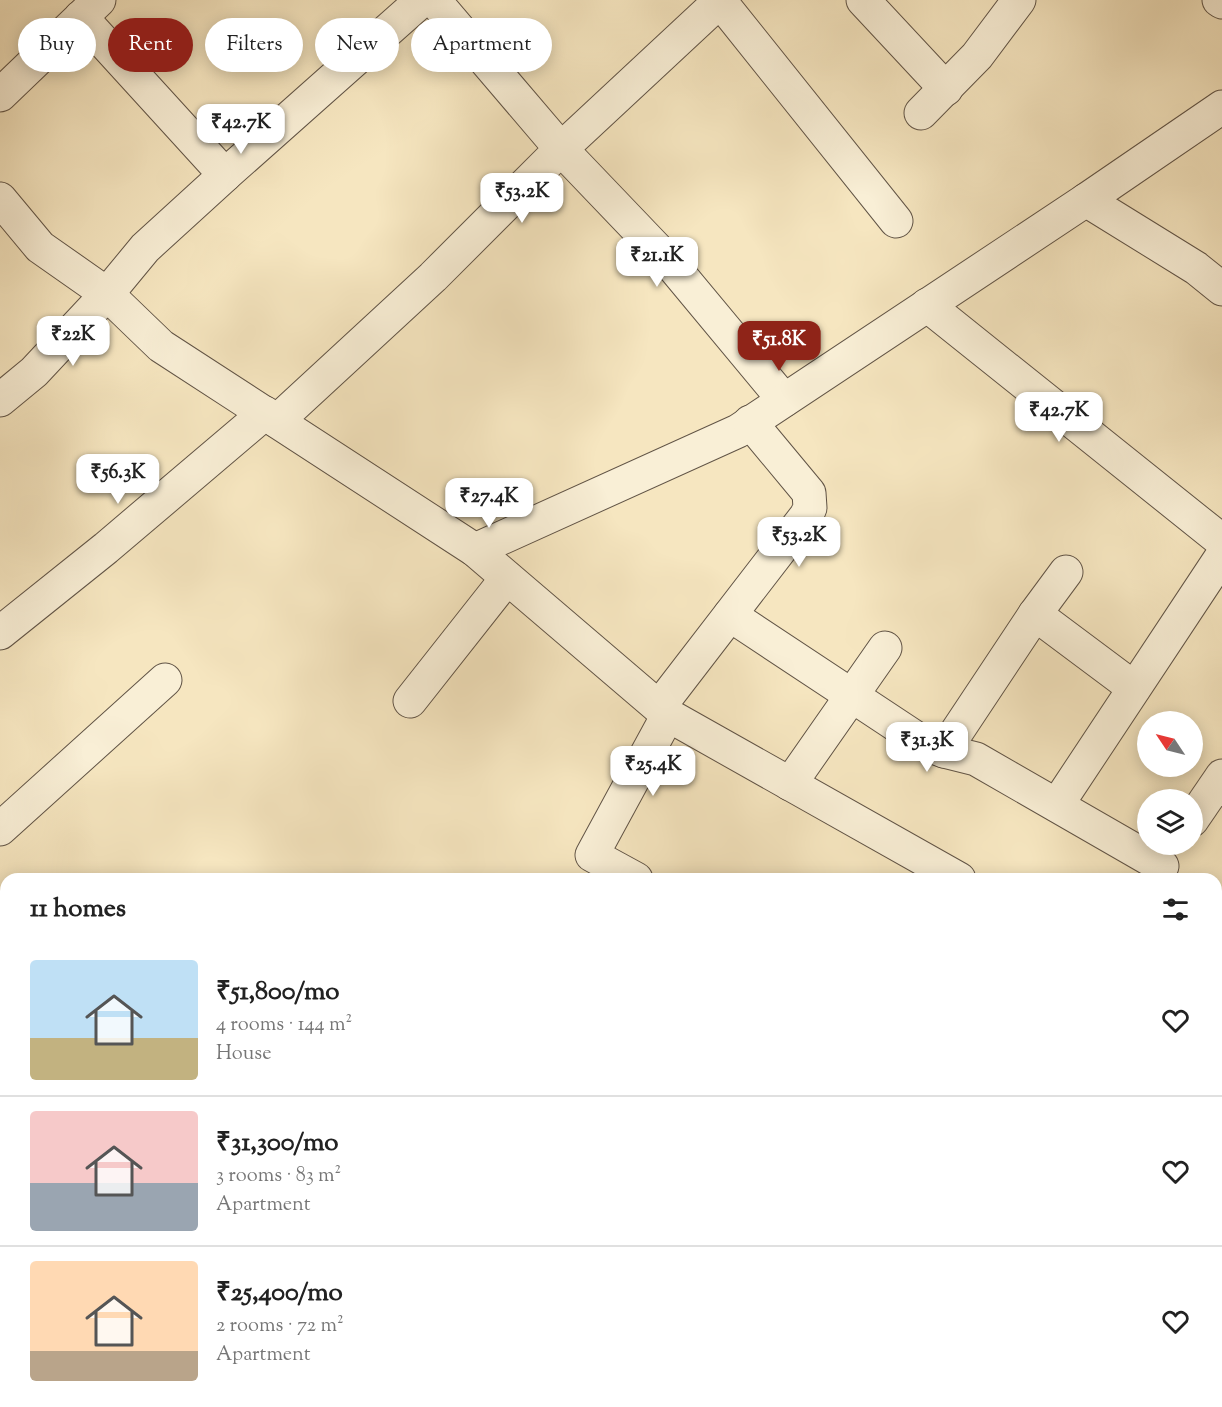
<!DOCTYPE html>
<html lang="en">
<head>
<meta charset="utf-8">
<style>
  body { margin:0; font-family:"Sorts Mill Goudy",serif; background:#f6f6f6; color:#222; height:100vh; display:flex; flex-direction:column; font-size:22px; white-space:nowrap }
  * { box-sizing:border-box; margin:0 }
  p { font-size:20px; color:#767676 }
  .icon { flex:none; width:33px; height:33px; fill:none; stroke:currentColor; stroke-width:2; stroke-linecap:round; stroke-linejoin:round }
  .map { position:relative; flex:1; overflow:hidden }
  .sheet { position:absolute; left:0px; top:873px; width:1222px; height:534px; display:flex; flex-direction:column; background:#fff; border-radius:18px 18px 0 0; box-shadow:0 3px 15px #0003 }
  .sheet>* { flex:none }
  .banner { position:absolute; left:18px; top:18px; width:600px; height:54px; display:flex; gap:12px }
  .needle { width:39px; rotate:305deg }
  .tools { position:absolute; left:1137px; top:711px; display:grid; gap:12px }
  .tools a { display:grid; place-items:center; width:66px; height:66px; border-radius:50%; background:#fff; box-shadow:0 3px 15px #0003; font-size:30px }
  .price { position:absolute; translate:-50% -51px; padding:0 14px; border-radius:12px; background:#fff; color:#222; font-size:20px; line-height:39px; filter:drop-shadow(0 2px 3px #0008) }
  .price::after { content:''; position:absolute; left:50%; top:36px; width:18px; height:14px; margin-left:-9px; background:inherit; clip-path:polygon(0 0,100% 0,50% 100%) }
  .price.current { background:#8f2418; color:#fff }
  ul { padding:0; list-style:none }
  li { display:flex; align-items:center; gap:18px; height:150px; padding:0 30px }
  li+li { border-top:2px solid #e0e0e0 }
  li span { display:grid; place-items:center; flex:none; width:168px; height:120px; border-radius:6px; color:#555 }
  li>.icon { margin-inline-start:auto }
  span .icon { width:72px; height:72px; fill:#fffc; stroke-width:1 }
  li b { font-size:26px }
  h2 { display:flex; justify-content:space-between; align-items:center; height:72px; padding:0 30px; font-size:26px }
  .chip { padding:0 21px; border-radius:27px; background:#fff; box-shadow:0 3px 15px #0003; font-size:21px; line-height:54px }
  .chip.current { background:#8f2418; color:#fff }
  .map>svg:first-child { display:block }
  .lines { fill:none; stroke-linecap:round; stroke-linejoin:round }
  .minor-casing { stroke:#615446; stroke-width:35 }
  .highway-casing { stroke:#2f241e; stroke-width:35 }
  .minor { stroke:#f9efd6; stroke-width:33 }
  .highway { stroke:#f6e6c0; stroke-width:33 }
</style>
</head>
<body>
<div class="map">
<svg width="1222" height="1407" viewBox="0 0 1222 1407">
  <rect width="100%" height="100%" fill="#f6e6c0"/>
  <filter id="stains"><feTurbulence type="fractalNoise" baseFrequency=".00333" numOctaves="4"/><feColorMatrix values="0 0 0 0 .2 0 0 0 0 .09 0 0 0 0 .02 0 0 0 .5 -.17"/></filter>
  <radialGradient id="worn" r=".72"><stop offset=".6" stop-color="#630" stop-opacity="0"/><stop offset="1" stop-color="#630" stop-opacity=".3"/></radialGradient>
  <g class="lines">
    <defs>
      <g id="minor">
        <polyline points="721,0 561,149 671,264 784,400"/>
        <polyline points="863,0 946,89"/>
        <polyline points="1219,0 1222,2"/>
        <polyline points="720,1 896,221"/>
        <polyline points="0,95 99,0"/>
        <polyline points="1222,107 1086,200 1196,268 1222,289"/>
        <polyline points="921,113 977,56 1019,0"/>
        <polyline points="225,175 422,0"/>
        <polyline points="0,199 40,247 107,294 161,346 475,550 668,715 959,879"/>
        <polyline points="927,305 1222,541"/>
        <polyline points="0,400 34,372 107,294 145,248 225,175 81,17"/>
        <polyline points="277,421 433,277 561,149 434,0"/>
        <polyline points="475,550 738,431 1086,200"/>
        <polyline points="1035,614 1134,688"/>
        <polyline points="730,615 925,744 944,751 976,759 1162,866"/>
        <polyline points="0,633 106,548 265,413"/>
        <polyline points="410,701 507,578"/>
        <polyline points="659,707 806,516 810,508 809,493 750,422"/>
        <polyline points="944,751 1035,614 1066,572"/>
        <polyline points="790,784 885,648"/>
        <polyline points="1057,805 1222,556"/>
        <polyline points="1192,820 1222,776"/>
        <polyline points="0,829 165,680"/>
        <polyline points="636,879 592,855 668,715"/>
        <polyline points="1216,1015 1222,1017"/>
        <polyline points="0,1034 6,1030"/>
        <polyline points="0,1109 6,1115"/>
        <polyline points="0,1181 6,1175"/>
        <polyline points="1216,1337 1222,1341"/>
        <polyline points="320,1401 330,1407"/>
        <polyline points="18,1407 24,1401"/>
        <polyline points="223,1407 228,1401"/>
      </g>
      <g id="highway">
        <polyline points="1216,1161 1222,1153"/>
        <polyline points="1216,1229 1222,1221"/>
        <polyline points="1055,1407 1059,1401"/>
        <polyline points="1096,1407 1100,1401"/>
      </g>
    </defs>
    <use href="#minor" class="minor-casing"/>
    <use href="#highway" class="highway-casing"/>
    <use href="#minor" class="minor"/>
    <use href="#highway" class="highway"/>
  </g>
  <rect width="100%" height="100%" filter="url(#stains)"/>
  <rect width="100%" height="100%" fill="url(#worn)"/>
</svg>
<div class="tools">
<a><svg class="needle" viewBox="-14 -14 28 28"><path d="M0-13l5 13h-10z" fill="#e53935"/><path d="M0 13l5-13h-10z" fill="#767676"/></svg></a>
<a><svg class="icon" aria-label="layers" viewBox="0 0 24 24"><path d="M12 4l9 5-9 5-9-5zM3 14l9 5 9-5"/></svg></a>
</div>
<b class="price" style="left:241px;top:155px">₹42.7K</b>
<b class="price" style="left:522px;top:224px">₹53.2K</b>
<b class="price" style="left:657px;top:288px">₹21.1K</b>
<b class="price" style="left:73px;top:367px">₹22K</b>
<b class="price current" style="left:779px;top:372px">₹51.8K</b>
<b class="price" style="left:1059px;top:443px">₹42.7K</b>
<b class="price" style="left:118px;top:505px">₹56.3K</b>
<b class="price" style="left:489px;top:529px">₹27.4K</b>
<b class="price" style="left:799px;top:568px">₹53.2K</b>
<b class="price" style="left:927px;top:773px">₹31.3K</b>
<b class="price" style="left:653px;top:797px">₹25.4K</b>
<div class="banner">
<a class="chip">Buy</a>
<a class="chip current">Rent</a>
<a class="chip">Filters</a>
<a class="chip">New</a>
<a class="chip">Apartment</a>
</div>
<section class="sheet">
<h2>11 homes<svg class="icon" aria-label="filters" viewBox="0 0 24 24"><path d="M4 7h16M4 17h16"/><circle cx="9" cy="7" r="2"/><circle cx="15" cy="17" r="2"/></svg></h2>
<ul>
<li><span style="background:linear-gradient(#bfe0f5 65%,#c2b280 0)"><svg class="icon" aria-label="home" viewBox="0 0 24 24"><path d="M3 11l9-7 9 7M6 9v11h12V9"/></svg></span><div><b>₹51,800/mo</b><p>4 rooms · 144 m²</p><p>House</p></div><svg class="icon" aria-label="heart" viewBox="0 0 24 24"><path d="M12 20l-8-8c-3-5 5-10 8-4 3-6 11-1 8 4z"/></svg></li>
<li><span style="background:linear-gradient(#f6c9c9 60%,#9aa5b1 0)"><svg class="icon" aria-label="home" viewBox="0 0 24 24"><path d="M3 11l9-7 9 7M6 9v11h12V9"/></svg></span><div><b>₹31,300/mo</b><p>3 rooms · 83 m²</p><p>Apartment</p></div><svg class="icon" aria-label="heart" viewBox="0 0 24 24"><path d="M12 20l-8-8c-3-5 5-10 8-4 3-6 11-1 8 4z"/></svg></li>
<li><span style="background:linear-gradient(#ffd9b3 75%,#b9a48a 0)"><svg class="icon" aria-label="home" viewBox="0 0 24 24"><path d="M3 11l9-7 9 7M6 9v11h12V9"/></svg></span><div><b>₹25,400/mo</b><p>2 rooms · 72 m²</p><p>Apartment</p></div><svg class="icon" aria-label="heart" viewBox="0 0 24 24"><path d="M12 20l-8-8c-3-5 5-10 8-4 3-6 11-1 8 4z"/></svg></li>
</ul>
</section>
</div>
</body>
</html>
